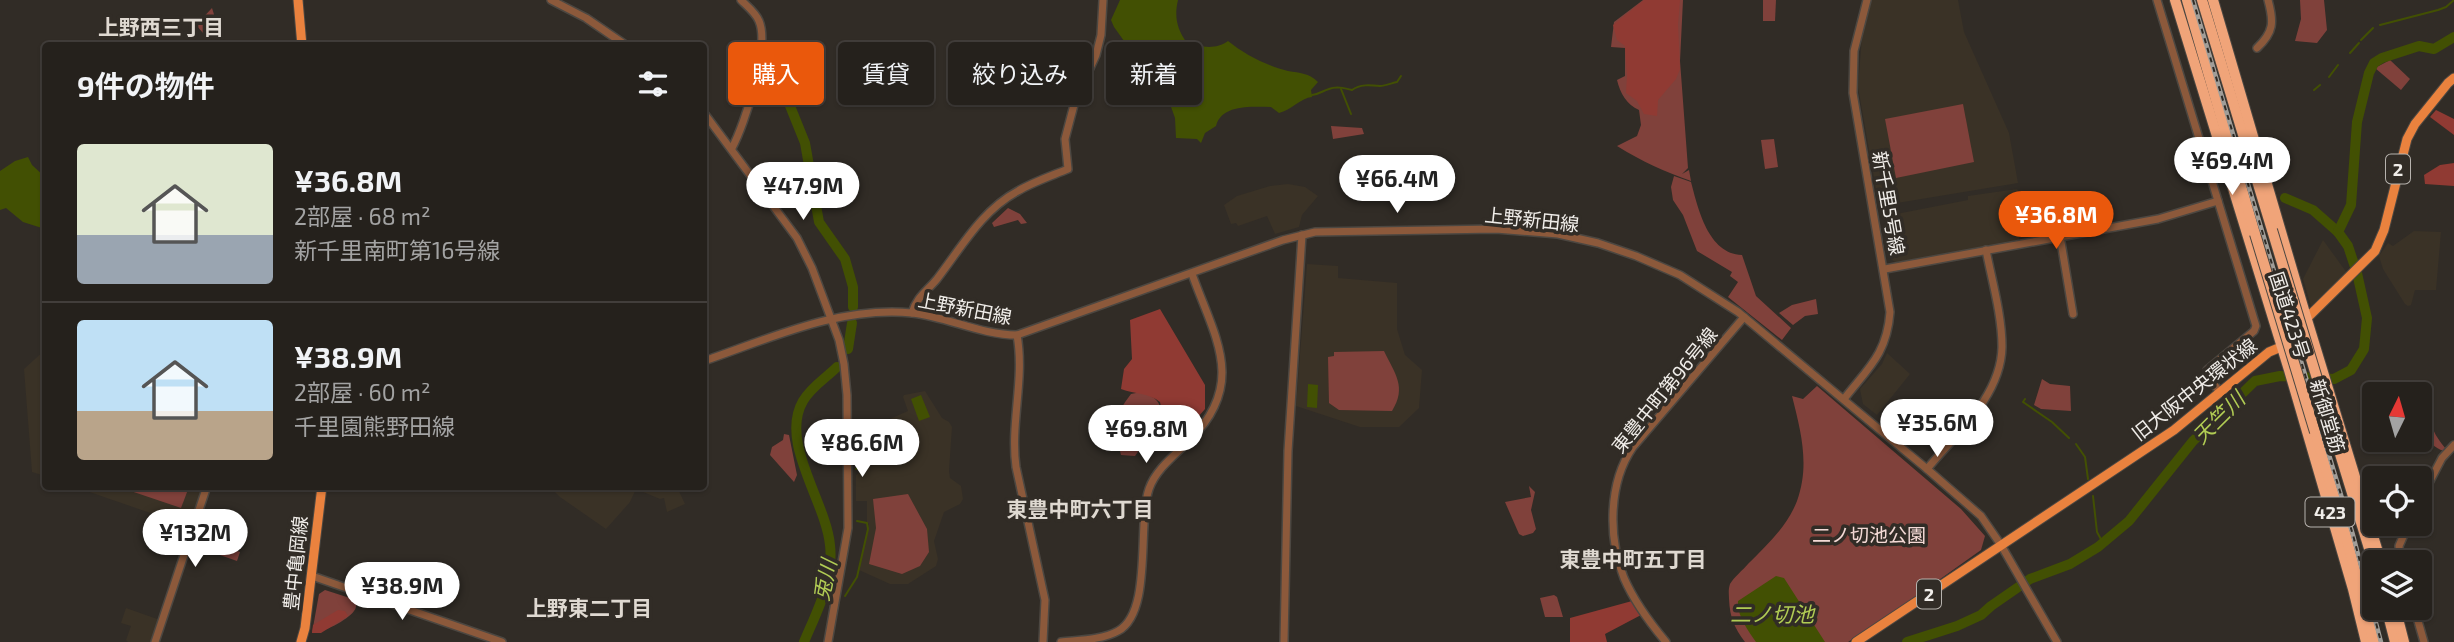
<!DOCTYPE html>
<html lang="ja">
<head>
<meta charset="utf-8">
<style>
  body { margin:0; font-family:"Exo 2","Noto Sans JP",sans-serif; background:#2d2925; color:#f1f3f6; height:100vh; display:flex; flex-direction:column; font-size:26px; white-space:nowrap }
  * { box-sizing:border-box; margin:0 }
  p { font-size:23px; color:#a3a3a3 }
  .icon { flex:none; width:38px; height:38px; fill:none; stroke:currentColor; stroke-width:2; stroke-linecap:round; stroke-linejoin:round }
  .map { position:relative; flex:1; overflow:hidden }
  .panel { position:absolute; left:42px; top:42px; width:665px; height:448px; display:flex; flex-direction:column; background:#25211c; border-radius:7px; box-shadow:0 2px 5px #0004,0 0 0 2px #423e3b }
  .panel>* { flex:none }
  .guide { position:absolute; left:728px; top:42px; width:665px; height:63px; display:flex; gap:14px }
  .needle { width:46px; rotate:5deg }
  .fabs { position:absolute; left:2362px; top:382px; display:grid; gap:14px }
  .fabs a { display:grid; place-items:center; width:70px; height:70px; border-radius:7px; background:#25211c; box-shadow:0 2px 5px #0004,0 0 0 2px #423e3b; font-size:35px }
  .price { position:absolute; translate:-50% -60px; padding:0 16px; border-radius:24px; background:#fff; color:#222; font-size:23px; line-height:46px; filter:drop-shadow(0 2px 4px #0008) }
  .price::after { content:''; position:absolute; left:50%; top:42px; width:21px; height:16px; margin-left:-10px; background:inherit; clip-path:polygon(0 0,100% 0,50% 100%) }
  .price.current { background:#ea580c; color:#fff }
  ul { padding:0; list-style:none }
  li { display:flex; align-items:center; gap:21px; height:175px; padding:0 35px }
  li+li { border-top:2px solid #423e3b }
  li span { display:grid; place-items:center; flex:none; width:196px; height:140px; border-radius:7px; color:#555 }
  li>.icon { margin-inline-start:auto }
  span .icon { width:84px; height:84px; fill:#fffc; stroke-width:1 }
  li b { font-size:30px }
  h2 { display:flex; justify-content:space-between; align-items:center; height:84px; padding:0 35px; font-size:30px }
  .pill { padding:0 24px; border-radius:7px; background:#25211c; box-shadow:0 2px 5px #0004,0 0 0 2px #423e3b; font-size:24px; line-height:63px }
  .pill.current { background:#ea580c; color:#fff }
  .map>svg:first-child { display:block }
  .built { fill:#3a3226 }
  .green { fill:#80413b }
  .forest { fill:#903a33 }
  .water { fill:#425003 }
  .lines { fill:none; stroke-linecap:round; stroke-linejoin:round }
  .stream { stroke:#425003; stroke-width:2 }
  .river { stroke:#425003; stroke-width:10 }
  .minor-casing { stroke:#4c4741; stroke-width:10 }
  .major-casing { stroke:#4c4741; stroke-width:11 }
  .highway-casing { stroke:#4c4741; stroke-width:12 }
  .minor { stroke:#8c593b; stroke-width:7 }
  .major { stroke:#ea823e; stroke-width:9 }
  .highway { stroke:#f0a479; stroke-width:10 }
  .rail-casing { stroke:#a09d98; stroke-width:4.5 }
  .rail { stroke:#312c26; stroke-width:2; stroke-dasharray:5; stroke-linecap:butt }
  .highway-bridge-casing { stroke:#4c4741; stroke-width:12; stroke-linecap:butt }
  .highway-bridge { stroke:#f0a479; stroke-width:10 }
  .labels { text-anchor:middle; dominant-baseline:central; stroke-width:7; stroke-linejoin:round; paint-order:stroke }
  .shield { fill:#312c26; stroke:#b7b3ae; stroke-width:2 }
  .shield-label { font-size:18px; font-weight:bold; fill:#f0ede9 }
  .street-label { font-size:19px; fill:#f0ede9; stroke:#312c26 }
  .park-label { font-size:19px; fill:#f4dad6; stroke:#312c26 }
  .neighbourhood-label { font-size:21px; font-weight:bold; fill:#dfd9d1; stroke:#312c26 }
  .water-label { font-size:21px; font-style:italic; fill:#b1cc54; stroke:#312c26 }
</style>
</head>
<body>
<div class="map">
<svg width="2454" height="642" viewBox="0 0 2454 642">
  <rect width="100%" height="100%" fill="#312c26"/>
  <g class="built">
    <polygon points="1872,0 1958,0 1964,32 2009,133 2018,183 1879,206 1858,87 1862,36"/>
    <polygon points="1288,184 1305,187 1318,196 1302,215 1299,227 1275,234 1267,216 1238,226 1236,223 1231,224 1224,205 1237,196 1270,186"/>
    <polygon points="2017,189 2020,194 2024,215 2019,230 2019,241 1897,263 1889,258 1884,226 1887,221 1886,216 1968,200 1968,196"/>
    <polygon points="2414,231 2441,232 2436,290 2415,290 2411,305 2408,306 2405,304 2383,269 2379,256 2388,243 2393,246"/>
    <polygon points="2323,240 2347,273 2311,306 2303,279"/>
    <polygon points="1307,264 1338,266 1338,278 1397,283 1397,329 1405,355 1422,370 1419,408 1399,427 1360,427 1296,406"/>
    <polygon points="45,350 45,476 32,472 24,369"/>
    <polygon points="1887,353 1910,374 1877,415 1863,404 1860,389 1882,364"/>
    <polygon points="925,391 942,418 949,422 952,427 949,471 950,478 961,486 963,499 960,504 944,512 934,541 938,559 936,566 908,584 890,584 859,570 869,524 867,522 867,501 856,501 856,475 868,467 869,459 896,449 885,421 908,411 903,397 904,395"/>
    <polygon points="75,487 204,487 192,524 188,526"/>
    <polygon points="550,487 677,487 685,504 667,512 664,498 660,499 636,489 630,502 606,529 560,497"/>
    <polygon points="126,608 160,620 152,642 128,642 126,640 131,626 121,623"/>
  </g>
  <g class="green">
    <path d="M1643,0H1683L1680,61L1688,168L1682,174L1689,170L1691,181C1663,171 1643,162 1617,146L1637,136L1641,125L1639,110C1627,105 1620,93 1617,80L1625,76V48L1611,47L1614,22Z"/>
    <polygon points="1763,0 1776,0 1775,21 1763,21"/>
    <polygon points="2300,0 2324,0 2327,30 2317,43 2295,41 2301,19"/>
    <polygon points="212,8 216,21 203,33 196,25"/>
    <polygon points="874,55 877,56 883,67 865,75 860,65 862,61"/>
    <polygon points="2390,60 2410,79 2401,90 2375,68"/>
    <polygon points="1963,104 1974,162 1896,178 1885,119"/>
    <polygon points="1331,126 1362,128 1364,134 1333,139"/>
    <polygon points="1774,139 1778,167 1765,169 1761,140"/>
    <path d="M1674,176L1691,182C1698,208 1708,254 1742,255L1756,296L1791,328L1782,340L1728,297L1738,282L1730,276L1732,272L1697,251L1683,215L1673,200L1671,187Z"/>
    <polygon points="1008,208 1020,214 1027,223 1021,224 1018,220 994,227 992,223"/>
    <polygon points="1816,299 1818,314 1805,316 1793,325 1779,313 1792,305"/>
    <path d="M1384,351C1395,374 1407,387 1392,411L1339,410L1329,403L1328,357L1334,356V352Z"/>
    <polygon points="2042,379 2050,384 2070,386 2071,411 2041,409 2034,405"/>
    <path d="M1817,386L1961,509L1985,536L1981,550L1898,609L1848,642H1745C1734,627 1730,618 1729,599C1729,595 1728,590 1730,584C1734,577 1743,570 1748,564C1767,545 1787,527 1797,501C1810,465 1801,432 1792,396L1803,399Z"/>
    <path d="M1141,392C1179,404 1151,427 1135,443L1140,449L1135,456L1121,455C1115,428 1113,417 1131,394Z"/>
    <path d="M2426,406L2431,407C2429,426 2434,434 2446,449L2444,451C2424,445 2423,424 2426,406Z"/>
    <polygon points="784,434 789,435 797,475 794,482 770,455 772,447 783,440"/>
    <polygon points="1529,486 1535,492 1531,510 1536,529 1533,533 1523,536 1519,534 1505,502 1531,497"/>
    <polygon points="119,487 189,487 181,508"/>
    <polygon points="908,494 927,529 929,552 920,566 902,574 869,564 876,528 873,499"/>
    <polygon points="220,545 240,552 237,561 217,554"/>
    <path d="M325,590L356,600C356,603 357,608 354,611C348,620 322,633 312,633L319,594Z"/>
    <polygon points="1554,595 1557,597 1563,617 1545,617 1540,598"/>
  </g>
  <g class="forest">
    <polygon points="1644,0 1680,0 1678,24 1680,69 1676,79 1658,100 1657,116 1644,114 1637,101 1626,93 1627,76 1625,46 1617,40 1613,25"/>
    <polygon points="2436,110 2454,119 2454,135 2430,117"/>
    <polygon points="2454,163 2454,186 2425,184 2424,175 2440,165"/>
    <path d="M1160,309L1205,385V409L1178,440L1160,422L1162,412L1160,402C1149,393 1135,394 1121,389L1124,369L1132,359L1130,320Z"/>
    <polygon points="1632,601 1641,615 1605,634 1607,642 1570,642 1570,618"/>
    <polygon points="338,610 345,611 348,616 321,633 312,633 313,625"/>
  </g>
  <g class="water">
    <path d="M1120,0H1178C1174,17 1177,29 1187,43C1201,47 1216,50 1228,41C1244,54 1267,66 1288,71C1300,73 1309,73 1318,82L1311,90L1312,97C1301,98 1291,110 1279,113L1271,107C1252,107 1222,104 1216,126L1205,133L1201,143L1197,139L1176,138L1175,118L1170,104L1175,100L1167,101L1114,27L1111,20Z"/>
    <polygon points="28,157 32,165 45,177 45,229 23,222 6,208 0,210 0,171 15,161"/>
    <polygon points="1308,384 1318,385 1317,408 1307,407"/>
    <polygon points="921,395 930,417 919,421 911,399"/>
    <path d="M1776,576L1784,578L1825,642H1756C1748,630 1737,616 1738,601Z"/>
  </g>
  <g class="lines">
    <g class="stream">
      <polyline points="2380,25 2438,10 2446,7 2454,0"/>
      <polyline points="2361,40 2373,28"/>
      <polyline points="2350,53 2359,43"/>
      <polyline points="2329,77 2338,65"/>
      <polyline points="1341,89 1351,114"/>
      <polyline points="2314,90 2320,85"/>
      <path d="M1312,95C1320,94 1322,91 1329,89C1336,86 1344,88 1352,90C1360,84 1370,85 1380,86C1385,86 1392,83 1397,82L1401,76"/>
      <polyline points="2025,399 2023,402 2052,422 2069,438"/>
      <polyline points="856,424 863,462 856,469"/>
      <polyline points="2076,444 2085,457 2088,479"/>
      <polyline points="2093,496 2097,532 2103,543"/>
      <polyline points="845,596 857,577 868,529 867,523 857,521"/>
    </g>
    <g class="river">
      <polyline points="767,67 784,91 805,143 819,222 845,259 853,287 853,307"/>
      <polyline points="2285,198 2313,210 2338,232"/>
      <polyline points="848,349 852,323"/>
      <path d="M804,642C817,611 834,580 830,545C826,502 779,442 803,401C811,387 826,378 837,367"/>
      <polyline points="1907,642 1957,626 1981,615 1991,606 2030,579 2070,564 2098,547 2129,521 2193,441 2255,381 2280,376 2334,379 2351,370 2364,349 2367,318 2357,273 2348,246 2338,232 2351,205 2357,122 2369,73 2374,63 2382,58 2419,46 2434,49 2454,37"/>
    </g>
    <defs>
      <g id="minor">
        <polyline points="551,0 586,18 627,46"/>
        <polyline points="2157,0 2256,326 2254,331 2207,370 2207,376 2221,393"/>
        <path d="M2257,48C2274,32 2274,22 2268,0"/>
        <polyline points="704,113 797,238 812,268 839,340 844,364 847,395 848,528 828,642"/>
        <path d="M732,148C745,124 770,46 759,21C756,13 747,6 741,0"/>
        <polyline points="2060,236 2073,314"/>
        <polyline points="1885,269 2158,219 2218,201"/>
        <path d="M912,313C916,298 927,291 937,279C961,248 982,210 1018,191C1033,182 1051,176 1068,169L1065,139L1075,101L1096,55L1101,35L1103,0"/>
        <path d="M1017,335C1025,379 1010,423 1016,467L1045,600L1043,642"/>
        <path d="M704,361C771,338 839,306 912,313C948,317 981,335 1017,335L1283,240L1315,232L1496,229L1558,234L1598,243L1636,256L1680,275L1738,312L1927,469L1981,516L2001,545L2057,642"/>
        <path d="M1844,399C1868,368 1887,354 1890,312L1853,93L1854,51L1867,0"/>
        <path d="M1927,469C1957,433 2001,396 2002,347C2002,315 1992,281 1986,250"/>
        <polyline points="2420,500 2442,458 2454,445"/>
        <polyline points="2400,562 2399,546 2409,523"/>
        <polyline points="312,576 502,642"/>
        <polyline points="2414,607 2424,642"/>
        <polyline points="155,642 207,486"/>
        <path d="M1061,642C1079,640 1102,640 1118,631C1153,612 1137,524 1149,489C1156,469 1175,455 1190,440C1247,383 1215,338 1192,274"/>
        <polyline points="1284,642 1288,451 1302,235"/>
        <path d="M1666,642C1650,623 1634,601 1624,578C1608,538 1608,483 1633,447L1744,317"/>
      </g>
      <g id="major">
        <polyline points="298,0 302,46"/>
        <polyline points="301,642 305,628 322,486"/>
        <polyline points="1856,642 2174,430 2269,352 2281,347 2307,318 2375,251 2384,230 2407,139 2415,124 2448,83 2454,78"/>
      </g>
      <g id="highway">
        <polyline points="2175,0 2289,370 2353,589 2366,642"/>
        <polyline points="2187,0 2255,234"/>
        <polyline points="2202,0 2272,230"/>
        <polyline points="2213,0 2304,310 2381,562"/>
        <polyline points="2332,428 2375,568"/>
        <polyline points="2315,432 2346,536 2374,642"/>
        <polyline points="2386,607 2395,642"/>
        <polyline points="2395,607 2404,642"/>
      </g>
    </defs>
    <use href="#minor" class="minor-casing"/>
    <use href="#major" class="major-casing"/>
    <use href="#highway" class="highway-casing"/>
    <use href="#minor" class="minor"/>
    <use href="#major" class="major"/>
    <use href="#highway" class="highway"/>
    <defs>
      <polyline id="rail" points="2193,0 2353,535 2381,642"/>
    </defs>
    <use href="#rail" class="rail-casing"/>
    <use href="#rail" class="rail"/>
    <defs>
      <g id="highway-bridge">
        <polyline points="2272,230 2332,428"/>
        <polyline points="2255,234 2315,432"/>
      </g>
    </defs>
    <use href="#highway-bridge" class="highway-bridge-casing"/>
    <use href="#highway-bridge" class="highway-bridge"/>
  </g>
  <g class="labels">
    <g class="shield">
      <rect x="2386" y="154.5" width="24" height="29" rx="5"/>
      <rect x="2305.5" y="497.5" width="49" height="29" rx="5"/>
      <rect x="1917" y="579.5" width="24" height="29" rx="5"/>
    </g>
    <g class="shield-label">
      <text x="2398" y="169">2</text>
      <text x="2330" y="512">423</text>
      <text x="1929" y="594">2</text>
    </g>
    <g class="street-label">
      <text transform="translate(1889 203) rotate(80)">新千里5号線</text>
      <text transform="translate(1532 219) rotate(6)">上野新田線</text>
      <text transform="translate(965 308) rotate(11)">上野新田線</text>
      <text transform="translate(2290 315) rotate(72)">国道423号</text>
      <text transform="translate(2194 389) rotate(-38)">旧大阪中央環状線</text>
      <text transform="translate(1664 390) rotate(-51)">東豊中町第96号線</text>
      <text transform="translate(2328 416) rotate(73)">新御堂筋</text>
      <text transform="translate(295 563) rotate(-84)">豊中亀岡線</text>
    </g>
    <g class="park-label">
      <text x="1869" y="534">二ノ切池公園</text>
    </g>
    <g class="neighbourhood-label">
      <text x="161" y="26">上野西三丁目</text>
      <text x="1080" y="508">東豊中町六丁目</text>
      <text x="1633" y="558">東豊中町五丁目</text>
      <text x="589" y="607">上野東二丁目</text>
    </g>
    <g class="water-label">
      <text transform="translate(2218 417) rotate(-45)">天竺川</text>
      <text transform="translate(824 580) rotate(-78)">兎川</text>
      <text x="1772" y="613">二ノ切池</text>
    </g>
  </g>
</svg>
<div class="fabs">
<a><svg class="needle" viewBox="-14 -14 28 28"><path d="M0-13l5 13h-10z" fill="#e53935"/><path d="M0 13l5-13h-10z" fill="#a3a3a3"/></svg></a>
<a><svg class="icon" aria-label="locate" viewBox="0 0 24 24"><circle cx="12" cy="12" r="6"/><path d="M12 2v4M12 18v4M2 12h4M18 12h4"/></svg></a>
<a><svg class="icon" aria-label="layers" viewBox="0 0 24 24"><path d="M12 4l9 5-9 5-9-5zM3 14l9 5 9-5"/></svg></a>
</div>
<b class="price" style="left:2232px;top:197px">¥69.4M</b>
<b class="price" style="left:1397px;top:215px">¥66.4M</b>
<b class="price" style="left:803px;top:222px">¥47.9M</b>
<b class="price current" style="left:2056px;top:251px">¥36.8M</b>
<b class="price" style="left:1937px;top:459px">¥35.6M</b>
<b class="price" style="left:1146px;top:465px">¥69.8M</b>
<b class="price" style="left:862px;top:479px">¥86.6M</b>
<b class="price" style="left:195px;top:569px">¥132M</b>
<b class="price" style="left:402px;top:622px">¥38.9M</b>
<div class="guide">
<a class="pill current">購入</a>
<a class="pill">賃貸</a>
<a class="pill">絞り込み</a>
<a class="pill">新着</a>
</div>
<section class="panel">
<h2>9件の物件<svg class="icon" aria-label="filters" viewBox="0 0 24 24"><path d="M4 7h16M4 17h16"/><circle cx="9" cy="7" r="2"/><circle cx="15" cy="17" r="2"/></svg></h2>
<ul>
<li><span style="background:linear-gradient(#dfe7d0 65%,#9aa5b1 0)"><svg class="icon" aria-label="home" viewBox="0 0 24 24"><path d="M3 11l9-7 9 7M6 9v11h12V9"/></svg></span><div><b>¥36.8M</b><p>2部屋 · 68 m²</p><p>新千里南町第16号線</p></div></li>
<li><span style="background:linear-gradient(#bfe0f5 65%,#b9a48a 0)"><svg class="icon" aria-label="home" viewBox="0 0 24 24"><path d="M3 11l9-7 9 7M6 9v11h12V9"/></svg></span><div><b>¥38.9M</b><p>2部屋 · 60 m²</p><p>千里園熊野田線</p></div></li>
</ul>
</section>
</div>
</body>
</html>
